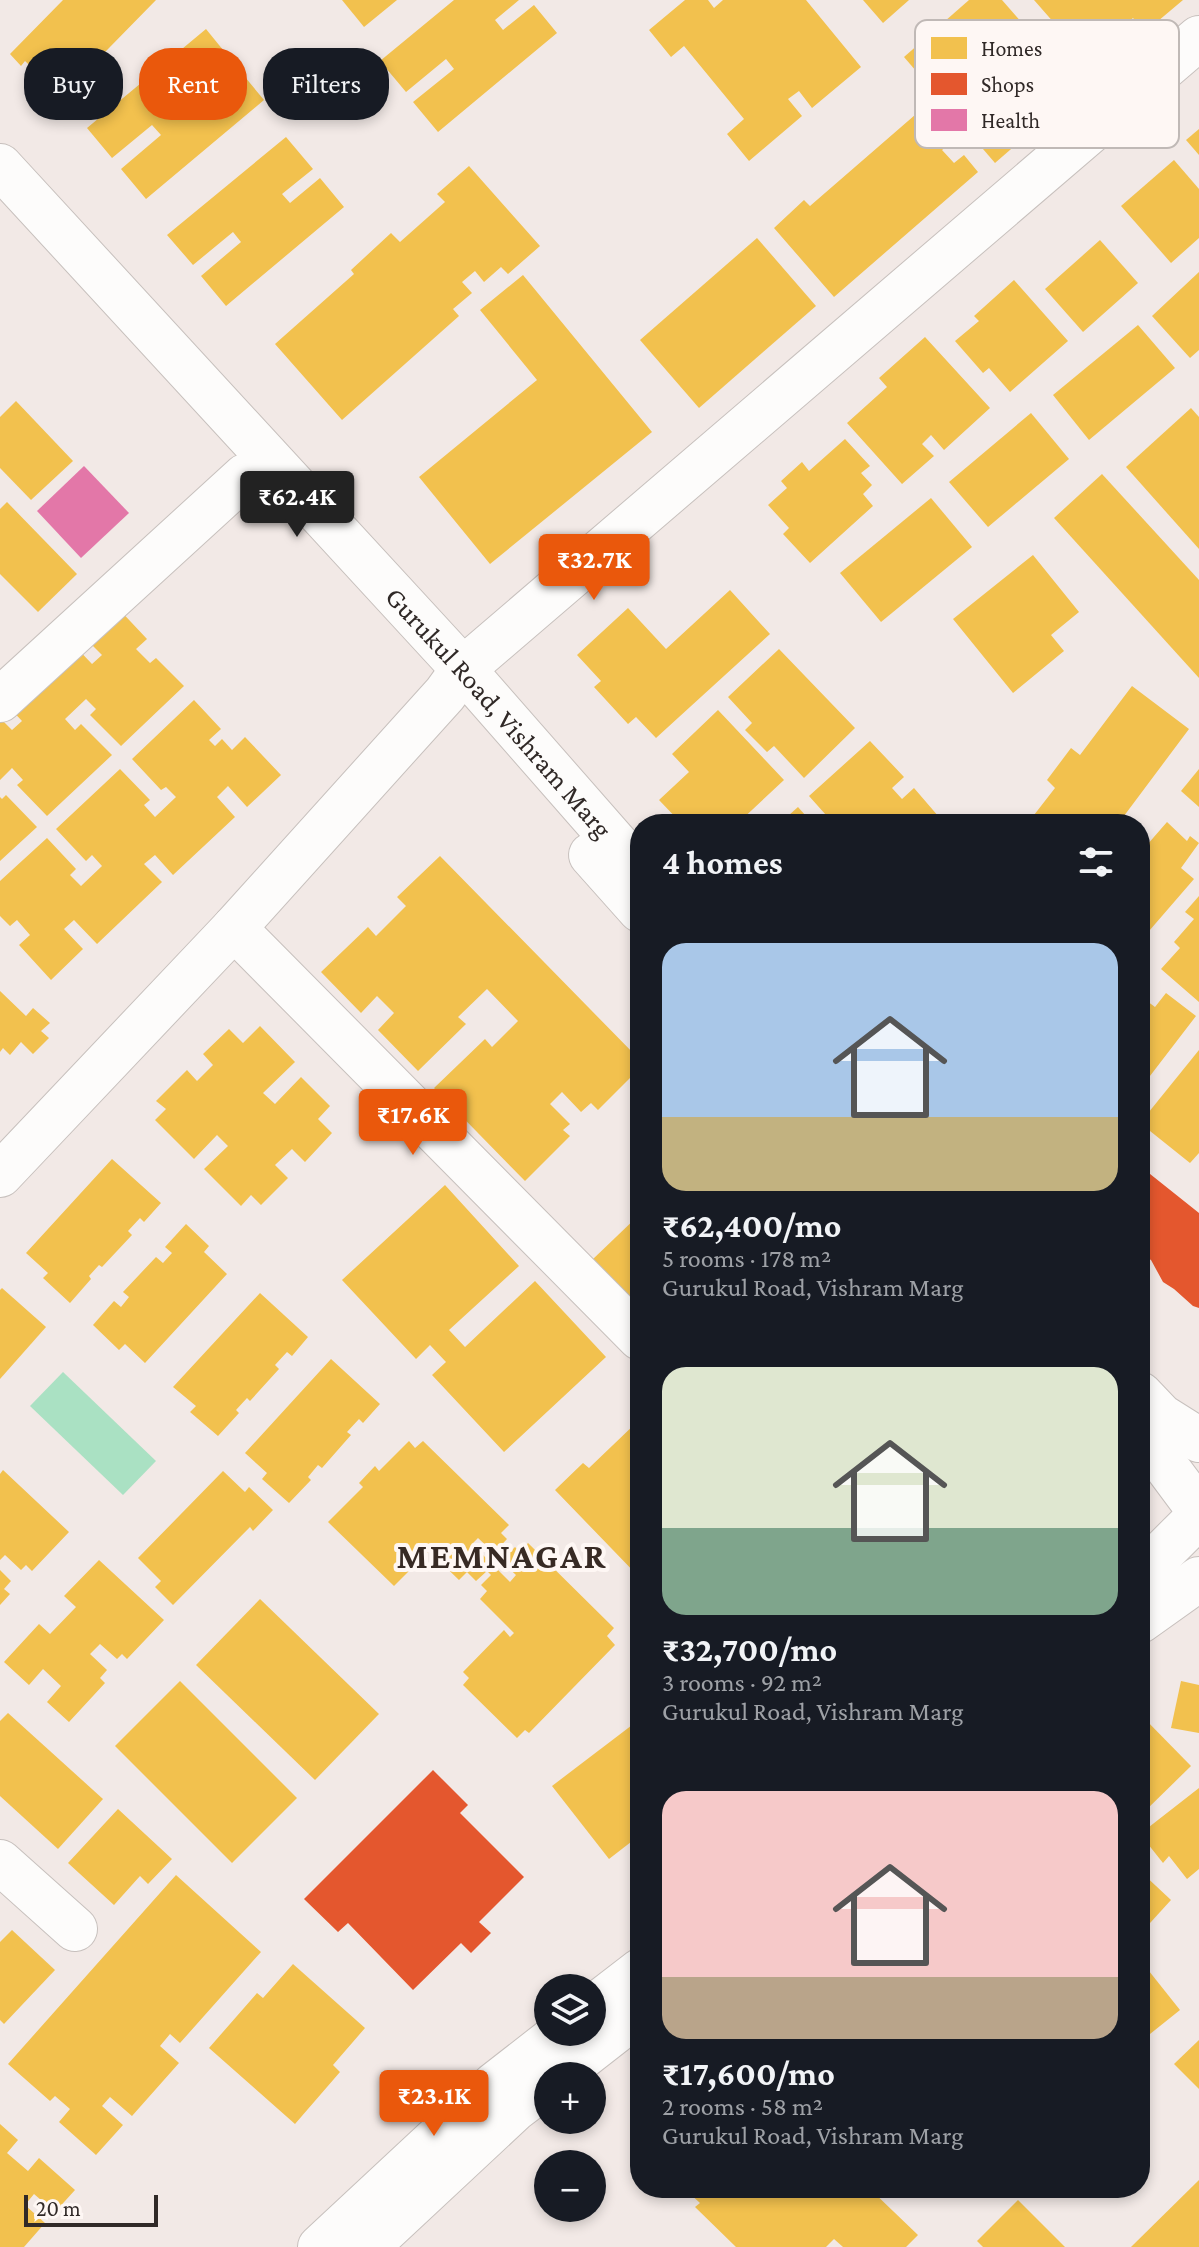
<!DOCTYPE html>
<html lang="en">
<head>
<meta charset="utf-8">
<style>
  body { margin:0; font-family:"Crimson Pro",serif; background:#242831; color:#f1f3f6; height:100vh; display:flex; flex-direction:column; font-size:30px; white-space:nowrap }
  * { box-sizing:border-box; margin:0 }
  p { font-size:26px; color:#9ea1a6 }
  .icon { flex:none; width:44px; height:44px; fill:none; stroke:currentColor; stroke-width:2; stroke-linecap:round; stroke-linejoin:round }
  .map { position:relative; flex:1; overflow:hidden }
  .sheet { position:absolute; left:630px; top:814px; width:520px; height:1384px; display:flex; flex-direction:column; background:#171b24; border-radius:32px; box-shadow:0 4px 12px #0003 }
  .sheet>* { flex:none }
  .top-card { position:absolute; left:24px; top:48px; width:486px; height:72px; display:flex; gap:16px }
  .controls { position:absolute; left:534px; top:1974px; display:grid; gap:16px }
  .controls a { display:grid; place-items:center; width:72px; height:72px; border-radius:50%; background:#171b24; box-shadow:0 4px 12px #0003; font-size:40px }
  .scale { position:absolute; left:24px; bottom:20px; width:134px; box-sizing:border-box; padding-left:8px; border:4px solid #302927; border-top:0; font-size:22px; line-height:28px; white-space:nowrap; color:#302927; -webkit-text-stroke:6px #fef7f4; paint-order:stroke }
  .price { position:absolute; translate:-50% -68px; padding:0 18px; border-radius:8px; background:#ea580c; color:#fff; font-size:26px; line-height:52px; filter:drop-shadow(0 2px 4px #0008) }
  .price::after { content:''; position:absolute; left:50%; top:48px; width:24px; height:18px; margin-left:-12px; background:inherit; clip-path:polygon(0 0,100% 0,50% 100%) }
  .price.current { background:#222; color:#fff }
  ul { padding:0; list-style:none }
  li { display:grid; align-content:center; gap:16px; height:424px; padding:0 32px }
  li span { display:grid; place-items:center; height:248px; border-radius:24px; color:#555 }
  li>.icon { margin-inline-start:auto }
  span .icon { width:144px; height:144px; fill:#fffc; stroke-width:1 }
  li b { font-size:34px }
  h2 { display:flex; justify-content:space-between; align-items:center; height:96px; padding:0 32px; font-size:34px }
  .pill { padding:0 28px; border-radius:32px; background:#171b24; box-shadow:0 4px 12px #0003; font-size:28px; line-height:72px }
  .pill.current { background:#ea580c; color:#fff }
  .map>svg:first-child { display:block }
  .green { fill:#aae1c3 }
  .homes { fill:#f2c14e }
  .shops { fill:#e4572e }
  .health { fill:#e377a8 }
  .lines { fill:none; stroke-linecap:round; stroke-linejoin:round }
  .minor-casing { stroke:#c7c0bd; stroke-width:46 }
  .tertiary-casing { stroke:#c7c0bd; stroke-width:46 }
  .minor { stroke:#fdfcfb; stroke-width:44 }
  .tertiary { stroke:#fdfcfb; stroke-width:44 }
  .labels { text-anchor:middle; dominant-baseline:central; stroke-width:8; stroke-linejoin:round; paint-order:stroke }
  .street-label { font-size:28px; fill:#302927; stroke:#fef7f4 }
  .district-label { font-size:36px; font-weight:bold; letter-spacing:2px; fill:#372a24; stroke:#fef7f4 }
  .key { fill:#fef7f4; stroke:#c0b9b6; stroke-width:2 }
  .key-label { font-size:22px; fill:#302927 }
</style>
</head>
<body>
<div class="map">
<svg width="1199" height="2247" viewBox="0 0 1199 2247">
  <rect width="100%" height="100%" fill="#f2e9e6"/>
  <polygon class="green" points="63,1372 156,1461 123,1495 30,1406"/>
  <g class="homes">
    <polygon points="63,0 156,0 62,96 25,61 21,66 10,54"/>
    <polygon points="342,0 397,0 364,27"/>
    <polygon points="454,0 519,0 495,20 503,30 534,5 557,33 438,132 413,102 454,69 446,59 406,92 380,61"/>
    <polygon points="685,0 708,0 714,8 723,0 806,0 861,67 812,108 799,91 788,99 802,116 749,161 727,134 744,119 684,46 671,57 649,30"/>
    <polygon points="863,0 909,0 883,23"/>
    <polygon points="969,0 1002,0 1080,89 995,163 904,57"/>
    <polygon points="1034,0 1183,0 1145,32 1133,18 1120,29 1133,44 1098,73"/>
    <polygon points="206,29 232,61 201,87 210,96 240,71 264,100 146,199 121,169 161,135 152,125 112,158 87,128"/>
    <polygon points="923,108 952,142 942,150 954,163 964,155 978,172 834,297 774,228 804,200 810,206"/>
    <polygon points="1199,129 1199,155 1186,140"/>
    <polygon points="286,137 313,169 282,194 290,203 320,178 344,207 226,306 201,276 241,242 233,232 193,265 167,235"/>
    <polygon points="1174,160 1199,189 1199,238 1171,263 1121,206"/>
    <polygon points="469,166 540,246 508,274 501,267 484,282 475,271 462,282 472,293 453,309 459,316 342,420 275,344 354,274 351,270 391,233 400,242 445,202 437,194"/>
    <polygon points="757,238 816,306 699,408 640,340"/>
    <polygon points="1100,240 1138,283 1083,332 1045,289"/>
    <polygon points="1199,272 1199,350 1190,358 1152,316"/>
    <polygon points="523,275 652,432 490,564 419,477 537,380 480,310"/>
    <polygon points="1014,280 1068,341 1010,392 989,368 983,373 955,341 979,321 974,316"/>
    <polygon points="1138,325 1175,368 1089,440 1053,395"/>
    <polygon points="925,337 990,408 944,450 931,435 922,444 934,456 902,484 847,423 887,387 879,378"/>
    <polygon points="16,401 73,461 31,500 0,468 0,417"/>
    <polygon points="1191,408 1199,417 1199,549 1126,467"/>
    <polygon points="1031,413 1069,459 988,527 949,482"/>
    <polygon points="845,439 870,466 861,473 872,485 863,494 873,506 810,563 783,534 789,528 768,505 787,488 781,481 802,462 809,471"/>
    <polygon points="1102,474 1199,580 1199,678 1054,518"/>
    <polygon points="931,498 972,547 881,622 840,573"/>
    <polygon points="7,502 77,574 38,612 0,574 0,509"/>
    <polygon points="1033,555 1079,612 1051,635 1064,651 1013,693 953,619"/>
    <polygon points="730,590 770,634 656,738 636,717 628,724 594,687 601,681 577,655 628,608 666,649"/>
    <polygon points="115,605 147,639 136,649 150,663 156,658 184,686 121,746 90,715 96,709 86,699 65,719 75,730 81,724 112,755 47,816 17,785 23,780 12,768 0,780 0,718 12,730 22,721 5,703 70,641 92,664 102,655 82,635"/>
    <polygon points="779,649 855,728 804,778 774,746 767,752 745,730 752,723 728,697"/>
    <polygon points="1132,686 1189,729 1118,824 1027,824 1055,788 1047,780 1071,748 1080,755"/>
    <polygon points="194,700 221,729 209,740 215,746 222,739 232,750 245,737 281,775 247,807 228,786 217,797 235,817 173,875 155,855 144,864 162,882 97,944 74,920 64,929 83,949 51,980 19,945 30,935 17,920 10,926 0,916 0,881 47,838 76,869 70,875 81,886 102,866 92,855 86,861 56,829 120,769 150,800 144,805 155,817 176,797 166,787 161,790 132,759"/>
    <polygon points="718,710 784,780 737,824 682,824 659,800 689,772 672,754"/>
    <polygon points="870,741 904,777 892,788 902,799 914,788 945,824 834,824 809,796"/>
    <polygon points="1199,769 1199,807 1181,791"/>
    <polygon points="6,795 37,827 0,861 0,797 2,799"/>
    <polygon points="798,807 813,824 779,824"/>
    <polygon points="1167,822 1187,841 1190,836 1199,843 1181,868 1194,879 1143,938 1140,936 1140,853"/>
    <polygon points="440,856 640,1060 640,1068 598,1110 591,1103 581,1112 562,1092 550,1104 570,1124 563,1130 570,1136 525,1181 434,1088 485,1039 492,1047 518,1021 487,989 458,1017 466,1024 418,1071 378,1030 394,1013 377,996 361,1013 321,972 368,927 376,936 406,906 397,897"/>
    <polygon points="1199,896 1199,1002 1161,969 1180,948 1174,942 1194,919 1185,912"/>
    <polygon points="0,991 26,1016 33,1008 50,1023 41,1031 49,1038 33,1054 21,1042 10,1055 3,1048 0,1052"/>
    <polygon points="1166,993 1196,1016 1140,1089 1140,1001 1143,998 1155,1007"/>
    <polygon points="260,1026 295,1062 263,1093 275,1104 301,1077 330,1106 318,1119 332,1133 305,1162 292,1149 275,1165 288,1178 261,1205 251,1195 241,1206 204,1169 228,1146 217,1135 194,1159 155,1120 166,1109 156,1101 187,1070 197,1081 213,1065 203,1054 229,1029 243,1043"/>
    <polygon points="1199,1050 1199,1153 1190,1163 1140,1123"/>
    <polygon points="112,1159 161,1203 144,1222 140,1218 128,1231 132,1235 102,1267 99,1265 89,1276 91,1279 70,1303 43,1278 48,1273 26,1253"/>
    <polygon points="445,1185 519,1266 449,1330 465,1347 535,1281 606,1357 504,1452 432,1375 446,1362 430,1345 416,1359 342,1280"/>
    <polygon points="640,1214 640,1309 592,1260"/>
    <polygon points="186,1224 209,1246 204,1252 227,1274 145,1363 125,1344 119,1350 93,1325 114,1301 121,1307 129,1297 123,1292 156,1257 163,1263 172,1253 165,1247"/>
    <polygon points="2,1288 46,1327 0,1379 0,1290"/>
    <polygon points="260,1293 308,1337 292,1356 287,1352 275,1365 279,1369 250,1401 247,1398 236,1410 239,1413 218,1436 190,1412 196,1406 173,1387"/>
    <polygon points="331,1359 380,1404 363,1423 359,1419 347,1432 351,1435 322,1468 318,1465 308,1477 311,1480 289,1503 262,1479 267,1473 245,1453"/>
    <polygon points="637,1422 640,1425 640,1578 555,1490 583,1463 589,1468"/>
    <polygon points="409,1441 415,1448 423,1441 509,1525 501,1533 507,1539 494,1553 478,1538 472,1544 510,1582 516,1575 501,1561 515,1547 520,1552 528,1543 614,1628 607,1636 615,1645 529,1733 525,1730 517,1738 463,1685 469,1678 463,1672 504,1630 510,1637 514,1633 480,1599 487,1591 481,1585 491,1575 487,1571 476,1581 467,1572 459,1580 429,1551 394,1586 328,1522 363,1487 359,1483 375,1466 379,1471"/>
    <polygon points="3,1470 69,1532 32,1571 26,1565 21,1570 5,1555 0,1560 0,1474"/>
    <polygon points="223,1471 245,1492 249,1487 273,1510 253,1531 250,1527 173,1605 155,1587 161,1581 138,1558"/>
    <polygon points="99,1560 164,1620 127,1659 122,1654 117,1659 100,1644 90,1654 107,1670 100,1678 105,1683 69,1722 47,1702 61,1686 43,1669 29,1685 4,1662 39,1624 50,1634 76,1607 64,1596"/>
    <polygon points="0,1570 11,1581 4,1589 10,1594 0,1605"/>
    <polygon points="260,1599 379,1714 315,1780 196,1665"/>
    <polygon points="180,1681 297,1798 232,1863 115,1746"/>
    <polygon points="1181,1681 1199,1685 1199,1733 1171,1728"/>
    <polygon points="8,1713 103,1799 58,1849 0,1796 0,1721"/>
    <polygon points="1140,1714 1191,1766 1140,1816"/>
    <polygon points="640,1719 640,1835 609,1859 552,1786"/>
    <polygon points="1199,1788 1199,1869 1187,1879 1169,1856 1163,1863 1140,1834"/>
    <polygon points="118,1809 172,1859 148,1884 140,1876 114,1905 68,1863"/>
    <polygon points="1140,1871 1171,1900 1140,1934"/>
    <polygon points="176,1875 261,1952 180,2043 170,2034 160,2046 179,2063 132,2116 110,2097 102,2106 123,2125 96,2155 59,2122 70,2109 55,2096 50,2101 8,2064"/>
    <polygon points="12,1930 55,1970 4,2024 0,2020 0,1942"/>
    <polygon points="293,1964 365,2028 333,2065 340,2072 295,2124 209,2048 257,1993 263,1998"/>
    <polygon points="1145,1966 1180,2010 1140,2042 1140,1970"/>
    <polygon points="1199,2040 1199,2089 1174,2064"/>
    <polygon points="0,2124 18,2140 7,2153 28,2171 39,2158 75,2190 55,2212 34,2194 25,2205 45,2223 24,2247 0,2247"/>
    <polygon points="1199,2180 1199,2247 1131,2247"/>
    <polygon points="692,2188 869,2188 918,2235 906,2247 843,2247 834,2239 826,2247 736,2247 695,2207 700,2203 688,2192"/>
    <polygon points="1018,2200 1065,2247 983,2247 977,2241"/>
  </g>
  <g class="shops">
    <polygon points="1140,1166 1199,1213 1199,1308 1193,1306 1174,1289 1163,1282 1151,1260 1140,1253"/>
    <polygon points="433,1770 468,1805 460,1813 524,1877 479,1922 491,1933 471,1953 461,1943 413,1990 348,1923 338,1932 304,1899"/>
  </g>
  <polygon class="health" points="84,466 129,513 81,558 37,511"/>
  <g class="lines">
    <defs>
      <g id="minor">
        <polyline points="0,700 245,476"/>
        <polyline points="234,928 640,1338"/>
        <polyline points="0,1175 234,928 445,694 463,669 1199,38"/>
        <polyline points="0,1862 75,1929"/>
      </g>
      <g id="tertiary">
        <path id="s1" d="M0,166L463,669L640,871"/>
        <polyline points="591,855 640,910"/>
        <polyline points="1140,1394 1161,1416 1199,1440"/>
        <polyline points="1140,1431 1192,1501"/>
        <polyline points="1140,1575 1190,1525"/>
        <polyline points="1140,1621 1199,1579"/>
        <polyline points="592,2008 640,1971"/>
        <polyline points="558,2076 640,2012"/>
        <polyline points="320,2247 494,2085 562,2032"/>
        <polyline points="367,2247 515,2109 548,2084"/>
      </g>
    </defs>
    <use href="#minor" class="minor-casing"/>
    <use href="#tertiary" class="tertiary-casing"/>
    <use href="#minor" class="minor"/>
    <use href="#tertiary" class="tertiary"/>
  </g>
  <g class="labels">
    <g class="street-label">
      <text stroke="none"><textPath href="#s1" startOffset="740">Gurukul Road, Vishram Marg</textPath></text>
    </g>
    <g class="district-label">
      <text x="502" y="1556">MEMNAGAR</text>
    </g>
  </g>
  <rect x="915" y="20" width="264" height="128" rx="12" class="key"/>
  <rect x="931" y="37" width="36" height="22" fill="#f2c14e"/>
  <rect x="931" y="73" width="36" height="22" fill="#e4572e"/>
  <rect x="931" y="109" width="36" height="22" fill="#e377a8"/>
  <g class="key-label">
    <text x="981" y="56">Homes</text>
    <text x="981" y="92">Shops</text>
    <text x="981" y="128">Health</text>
  </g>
</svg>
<div class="controls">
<a><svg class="icon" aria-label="layers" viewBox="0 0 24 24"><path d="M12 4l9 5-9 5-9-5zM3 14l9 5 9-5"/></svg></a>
<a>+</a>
<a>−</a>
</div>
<div class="scale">20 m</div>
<b class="price current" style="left:297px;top:539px">₹62.4K</b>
<b class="price" style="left:594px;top:602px">₹32.7K</b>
<b class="price" style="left:413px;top:1157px">₹17.6K</b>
<b class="price" style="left:434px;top:2138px">₹23.1K</b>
<div class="top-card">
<a class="pill">Buy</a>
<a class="pill current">Rent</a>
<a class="pill">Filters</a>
</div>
<section class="sheet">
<h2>4 homes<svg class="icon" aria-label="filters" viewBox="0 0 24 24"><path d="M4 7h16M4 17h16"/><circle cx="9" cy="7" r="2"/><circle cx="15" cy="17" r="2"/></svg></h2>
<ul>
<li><span style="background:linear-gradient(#a9c7e8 70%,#c2b280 0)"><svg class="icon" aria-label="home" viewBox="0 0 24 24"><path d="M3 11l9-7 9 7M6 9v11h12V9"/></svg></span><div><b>₹62,400/mo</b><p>5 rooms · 178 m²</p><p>Gurukul Road, Vishram Marg</p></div></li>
<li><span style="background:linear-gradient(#dfe7d0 65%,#7fa58c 0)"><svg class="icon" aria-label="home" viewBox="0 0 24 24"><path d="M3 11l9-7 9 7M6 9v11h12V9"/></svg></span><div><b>₹32,700/mo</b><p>3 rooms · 92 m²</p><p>Gurukul Road, Vishram Marg</p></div></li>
<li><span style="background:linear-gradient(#f6c9c9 75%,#b9a48a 0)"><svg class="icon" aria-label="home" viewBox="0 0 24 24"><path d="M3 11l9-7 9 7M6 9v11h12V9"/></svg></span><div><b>₹17,600/mo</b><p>2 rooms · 58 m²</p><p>Gurukul Road, Vishram Marg</p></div></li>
</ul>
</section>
</div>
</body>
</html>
